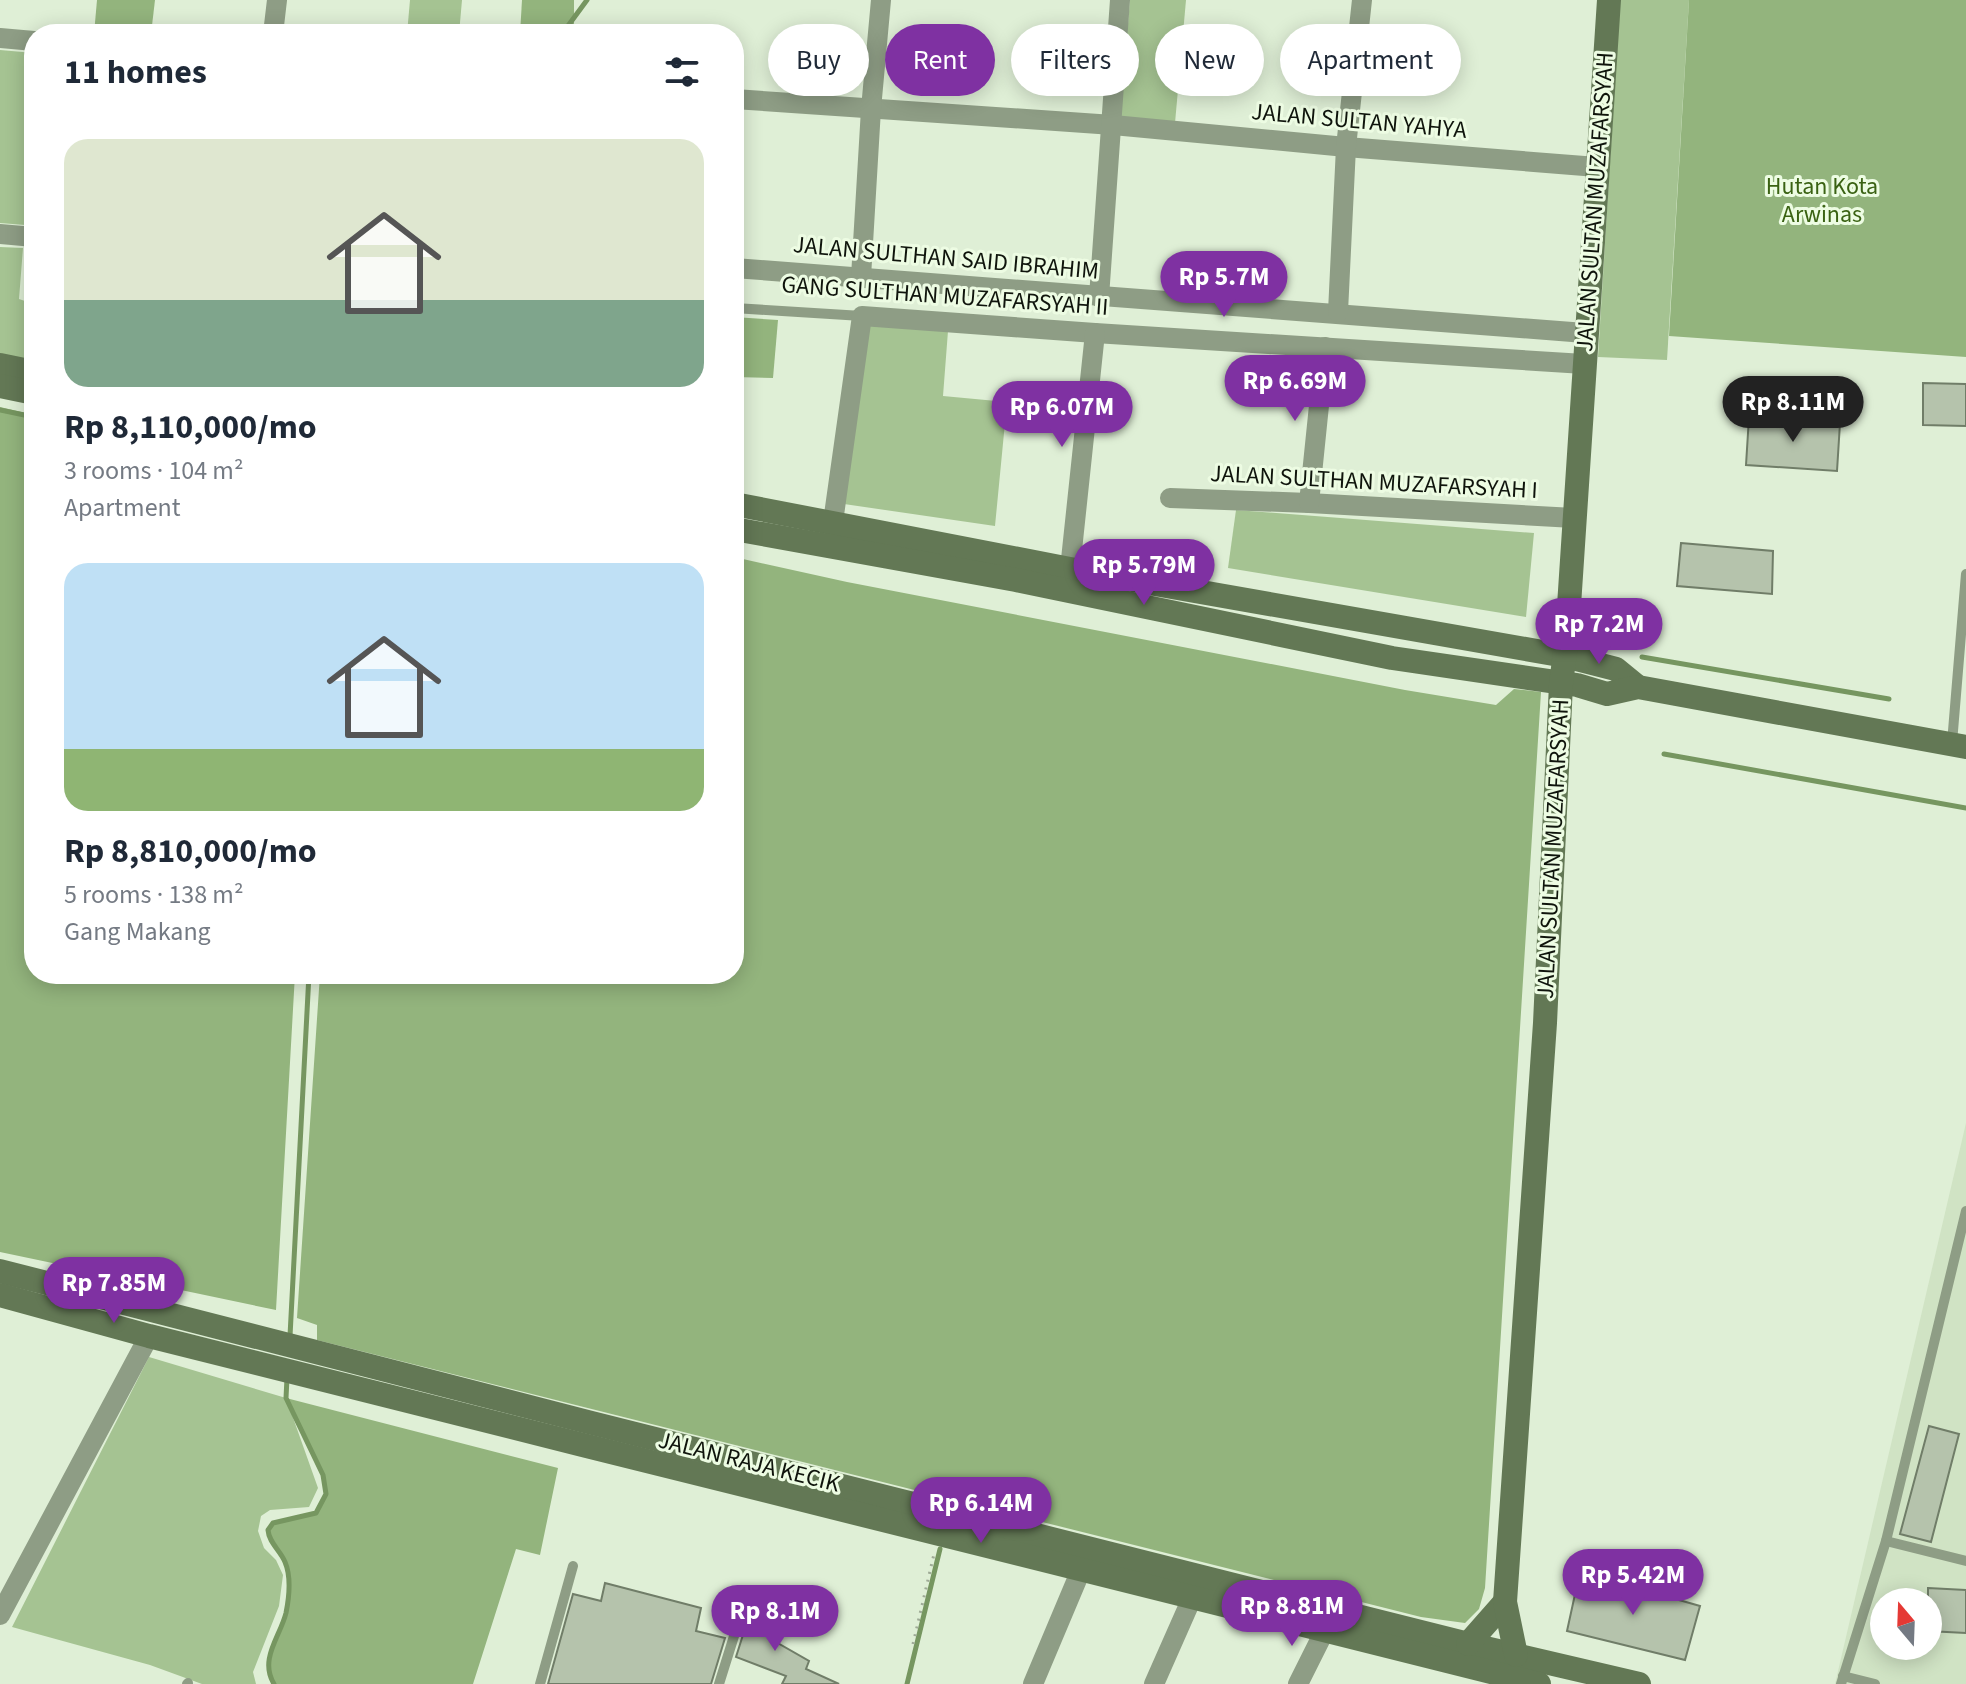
<!DOCTYPE html>
<html lang="en">
<head>
<meta charset="utf-8">
<style>
  body { margin:0; font-family:"Source Sans 3",sans-serif; background:#f6f6f7; color:#1f2937; height:100vh; display:flex; flex-direction:column; font-size:30px; white-space:nowrap }
  * { box-sizing:border-box; margin:0 }
  p { font-size:26px; color:#747a83 }
  .icon { flex:none; width:44px; height:44px; fill:none; stroke:currentColor; stroke-width:2; stroke-linecap:round; stroke-linejoin:round }
  .map { position:relative; flex:1; overflow:hidden }
  .drawer { position:absolute; left:24px; top:24px; width:720px; height:960px; display:flex; flex-direction:column; background:#fff; border-radius:32px; box-shadow:0 4px 20px #0003 }
  .drawer>* { flex:none }
  .banner { position:absolute; left:768px; top:24px; width:760px; height:72px; display:flex; gap:16px }
  .needle { width:52px; rotate:341deg }
  .buttons { position:absolute; left:1870px; top:1588px; display:grid; gap:16px }
  .buttons a { display:grid; place-items:center; width:72px; height:72px; border-radius:50%; background:#fff; box-shadow:0 4px 20px #0003; font-size:40px }
  .price { position:absolute; translate:-50% -68px; padding:0 18px; border-radius:28px; background:#7f31a2; color:#fff; font-size:26px; line-height:52px; filter:drop-shadow(0 2px 4px #0008) }
  .price::after { content:''; position:absolute; left:50%; top:48px; width:24px; height:18px; margin-left:-12px; background:inherit; clip-path:polygon(0 0,100% 0,50% 100%) }
  .price.active { background:#222; color:#fff }
  ul { padding:0; list-style:none }
  li { display:grid; align-content:center; gap:16px; height:424px; padding:0 40px }
  li span { display:grid; place-items:center; height:248px; border-radius:24px; color:#555 }
  li>.icon { margin-inline-start:auto }
  span .icon { width:144px; height:144px; fill:#fffc; stroke-width:1 }
  li b { font-size:34px }
  h2 { display:flex; justify-content:space-between; align-items:center; height:96px; padding:0 40px; font-size:34px }
  .chip { padding:0 28px; border-radius:36px; background:#fff; box-shadow:0 4px 20px #0003; font-size:28px; line-height:72px }
  .chip.active { background:#7f31a2; color:#fff }
  .map>svg:first-child { display:block }
  .built { fill:#d0e3c4; fill-rule:evenodd }
  .green { fill:#a5c392 }
  .forest { fill:#93b47d }
  .lines { fill:none; stroke-linecap:round; stroke-linejoin:round }
  .stream { stroke:#769660; stroke-width:5 }
  .building { fill:#b5c3ac; stroke:#707d68; stroke-width:2 }
  .path { stroke:#9eaa96; stroke-width:3; stroke-dasharray:2 6; stroke-linecap:butt }
  .lane { stroke:#8e9d85; stroke-width:10 }
  .street { stroke:#8e9d85; stroke-width:20 }
  .secondary { stroke:#637855; stroke-width:24 }
  .labels { text-anchor:middle; dominant-baseline:central; stroke-width:6; stroke-linejoin:round; paint-order:stroke }
  .street-label { font-size:24px; fill:#0f140c; stroke:#edfce3 }
  .park-label { font-size:24px; fill:#3a6213; stroke:#edfce3 }
</style>
</head>
<body>
<div class="map">
<svg width="1966" height="1684" viewBox="0 0 1966 1684">
  <rect width="100%" height="100%" fill="#dfefd6"/>
  <path class="built" d="M1966,1123V1684H1835ZM1884,1602H1928V1646H1884Z"/>
  <g class="green">
    <polygon points="410,0 462,0 459,34 407,34"/>
    <polygon points="1130,0 1186,0 1175,123 1120,118"/>
    <polygon points="1620,0 1689,0 1667,360 1598,357"/>
    <polygon points="0,50 34,53 34,131 25,225 0,223"/>
    <polygon points="0,247 23,248 19,299 34,304 34,362 0,354"/>
    <polygon points="867,325 948,331 943,396 1007,402 995,526 844,504"/>
    <polygon points="1236,510 1534,533 1526,617 1228,568"/>
    <polygon points="149,1357 286,1398 318,1488 309,1507 270,1510 261,1516 258,1531 264,1548 276,1560 283,1575 279,1606 253,1672 256,1684 202,1684 150,1665 12,1627"/>
  </g>
  <g class="forest">
    <polygon points="97,0 155,0 151,34 94,34"/>
    <polygon points="522,0 574,0 574,34 520,34"/>
    <polygon points="1689,0 1966,0 1966,357 1669,336"/>
    <polygon points="734,317 778,320 773,378 734,377"/>
    <polygon points="0,407 34,415 34,974 295,974 276,1310 0,1252"/>
    <polygon points="734,557 847,582 1405,690 1496,705 1514,689 1541,692 1485,1588 1479,1609 1465,1623 1421,1617 317,1340 317,1325 297,1318 320,974 734,974"/>
    <path d="M286,1398L558,1468L540,1555L516,1549L473,1684H274C261,1661 281,1636 286,1612C289,1598 291,1576 285,1562C280,1550 269,1543 268,1530L273,1523L316,1513L326,1494L323,1475Z"/>
  </g>
  <g class="lines">
    <g class="stream">
      <polyline points="562,34 587,0"/>
      <polyline points="0,410 34,417"/>
      <polyline points="1642,657 1889,699"/>
      <polyline points="1664,754 1966,808"/>
      <polyline points="290,1336 309,974"/>
      <path d="M274,1684C259,1659 280,1637 286,1613C289,1598 291,1576 285,1562C280,1550 269,1543 268,1530L273,1523L316,1513L326,1494L323,1475L286,1398L287,1378"/>
      <polyline points="907,1684 940,1549"/>
    </g>
  </g>
  <g class="building">
    <polygon points="1923,383 1966,384 1966,426 1923,425"/>
    <polygon points="1749,417 1840,423 1837,471 1746,465"/>
    <polygon points="1681,543 1773,551 1772,594 1677,586"/>
    <polygon points="1929,1426 1959,1434 1931,1542 1900,1534"/>
    <polygon points="1579,1576 1630,1586 1700,1606 1685,1660 1567,1631"/>
    <polygon points="605,1583 701,1608 696,1631 725,1638 711,1684 548,1684 573,1594 601,1601"/>
    <polygon points="1928,1588 1966,1590 1966,1633 1928,1631"/>
    <polygon points="747,1613 780,1622 776,1642 809,1661 806,1669 839,1684 782,1684 786,1676 736,1657 748,1619"/>
  </g>
  <g class="lines">
    <polyline class="path" points="913,1644 934,1554"/>
    <g class="lane">
      <polyline points="734,308 862,316"/>
      <polyline points="1952,743 1966,574"/>
      <polyline points="1886,1541 1966,1561"/>
      <polyline points="1843,1676 1875,1684"/>
      <polyline points="187,1684 188,1683"/>
      <polyline points="540,1684 573,1566"/>
      <polyline points="719,1684 740,1617"/>
      <polyline points="1841,1684 1886,1541 1966,1211"/>
    </g>
    <g class="street">
      <polyline points="273,34 277,0"/>
      <polyline points="0,38 34,41"/>
      <polyline points="734,99 1113,125 1346,147 1597,167"/>
      <polyline points="0,234 34,237"/>
      <polyline points="734,268 1585,333"/>
      <polyline points="861,277 871,109 881,0"/>
      <polyline points="1099,297 1120,0"/>
      <polyline points="1338,312 1346,147 1362,0"/>
      <polyline points="1170,498 1309,503 1574,518"/>
      <polyline points="1309,503 1325,347"/>
      <polyline points="833,522 862,316 1095,333 1584,364"/>
      <polyline points="1070,569 1095,333"/>
      <polyline points="0,1615 149,1336"/>
      <polyline points="1033,1684 1081,1570"/>
      <polyline points="1154,1684 1192,1598"/>
      <polyline points="1298,1684 1325,1630"/>
    </g>
    <g class="secondary">
      <polyline points="0,365 34,372"/>
      <polyline points="0,386 34,393"/>
      <polyline points="734,504 1070,569 1565,656 1616,669 1638,687"/>
      <polyline points="734,529 1016,580 1392,658 1577,685 1607,694 1638,687 1966,747"/>
      <polyline points="0,1271 588,1422 1468,1644 1639,1684"/>
      <polyline points="0,1295 149,1336 583,1445 1539,1684"/>
      <polyline points="1468,1644 1505,1602"/>
      <polyline points="1516,1655 1505,1602 1545,1023 1561,684 1567,636 1609,0"/>
    </g>
  </g>
  <g class="labels">
    <g class="street-label">
      <text transform="translate(1359 121) rotate(5)">JALAN SULTAN YAHYA</text>
      <text transform="translate(1595 202) rotate(-86)">JALAN SULTAN MUZAFARSYAH</text>
      <text transform="translate(946 258) rotate(5)">JALAN SULTHAN SAID IBRAHIM</text>
      <text transform="translate(945 296) rotate(4)">GANG SULTHAN MUZAFARSYAH II</text>
      <text transform="translate(1374 482) rotate(3)">JALAN SULTHAN MUZAFARSYAH I</text>
      <text transform="translate(1553 849) rotate(-87)">JALAN SULTAN MUZAFARSYAH</text>
      <text transform="translate(749 1462) rotate(14)">JALAN RAJA KECIK</text>
    </g>
    <g class="park-label">
      <text x="1822" y="186">Hutan Kota<tspan x="1822" dy="28">Arwinas</tspan></text>
    </g>
  </g>
</svg>
<div class="buttons">
<a><svg class="needle" viewBox="-14 -14 28 28"><path d="M0-13l5 13h-10z" fill="#e53935"/><path d="M0 13l5-13h-10z" fill="#747a83"/></svg></a>
</div>
<b class="price" style="left:1224px;top:319px">Rp 5.7M</b>
<b class="price" style="left:1295px;top:423px">Rp 6.69M</b>
<b class="price active" style="left:1793px;top:444px">Rp 8.11M</b>
<b class="price" style="left:1062px;top:449px">Rp 6.07M</b>
<b class="price" style="left:1144px;top:607px">Rp 5.79M</b>
<b class="price" style="left:1599px;top:666px">Rp 7.2M</b>
<b class="price" style="left:114px;top:1325px">Rp 7.85M</b>
<b class="price" style="left:981px;top:1545px">Rp 6.14M</b>
<b class="price" style="left:1633px;top:1617px">Rp 5.42M</b>
<b class="price" style="left:1292px;top:1648px">Rp 8.81M</b>
<b class="price" style="left:775px;top:1653px">Rp 8.1M</b>
<div class="banner">
<a class="chip">Buy</a>
<a class="chip active">Rent</a>
<a class="chip">Filters</a>
<a class="chip">New</a>
<a class="chip">Apartment</a>
</div>
<section class="drawer">
<h2>11 homes<svg class="icon" aria-label="filters" viewBox="0 0 24 24"><path d="M4 7h16M4 17h16"/><circle cx="9" cy="7" r="2"/><circle cx="15" cy="17" r="2"/></svg></h2>
<ul>
<li><span style="background:linear-gradient(#dfe7d0 65%,#7fa58c 0)"><svg class="icon" aria-label="home" viewBox="0 0 24 24"><path d="M3 11l9-7 9 7M6 9v11h12V9"/></svg></span><div><b>Rp 8,110,000/mo</b><p>3 rooms · 104 m²</p><p>Apartment</p></div></li>
<li><span style="background:linear-gradient(#bfe0f5 75%,#8fb573 0)"><svg class="icon" aria-label="home" viewBox="0 0 24 24"><path d="M3 11l9-7 9 7M6 9v11h12V9"/></svg></span><div><b>Rp 8,810,000/mo</b><p>5 rooms · 138 m²</p><p>Gang Makang</p></div></li>
</ul>
</section>
</div>
</body>
</html>
